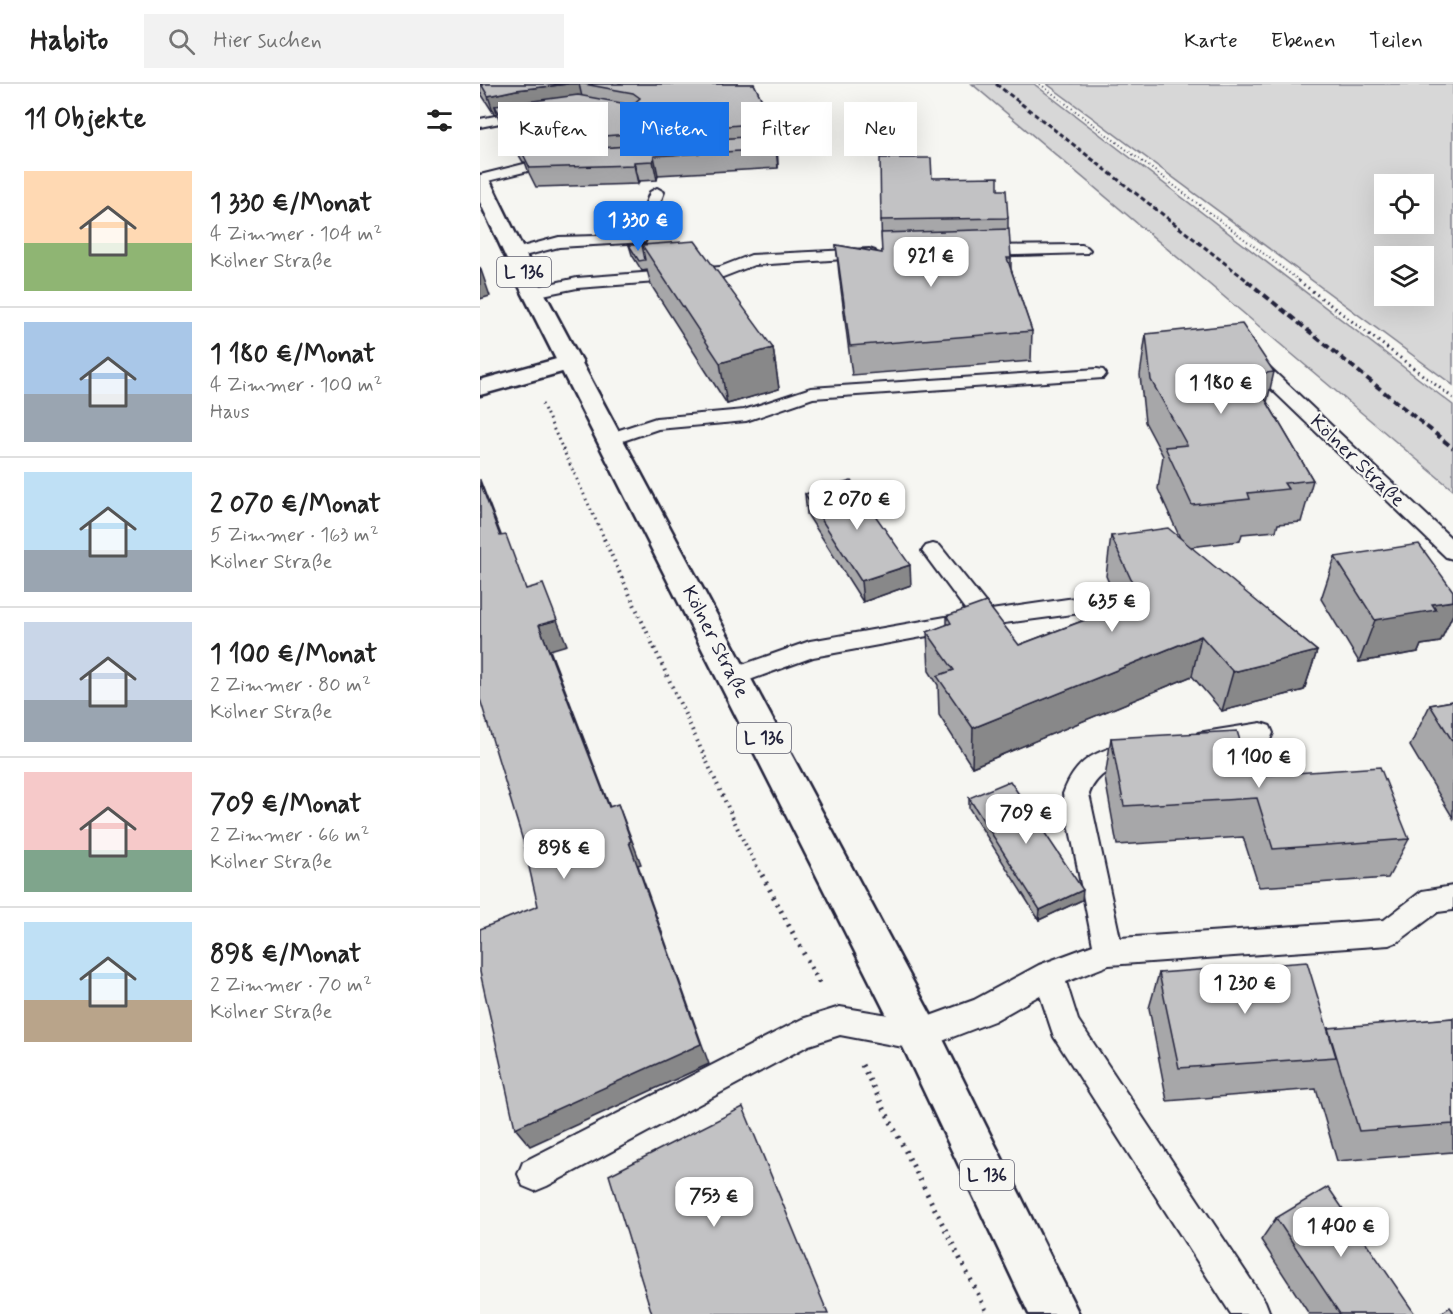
<!DOCTYPE html>
<html lang="de">
<head>
<meta charset="utf-8">
<style>
  body { margin:0; font-family:Mynerve,sans-serif; background:#f2f2f2; color:#222; height:100vh; display:flex; flex-direction:column; font-size:22px; white-space:nowrap }
  * { box-sizing:border-box; margin:0 }
  p { font-size:20px; color:#767676 }
  .icon { flex:none; width:33px; height:33px; fill:none; stroke:currentColor; stroke-width:2; stroke-linecap:round; stroke-linejoin:round }
  .map { position:relative; flex:1; overflow:hidden }
  .sheet { display:flex; flex-direction:column; background:#fff; width:480px }
  .sheet>* { flex:none }
  .guide { position:absolute; left:18px; top:18px; width:570px; height:54px; display:flex; gap:12px }
  .fabs { position:absolute; left:894px; top:90px; display:grid; gap:12px }
  .fabs a { display:grid; place-items:center; width:60px; height:60px; border-radius:0px; background:#fff; box-shadow:0 6px 24px #0002; font-size:30px }
  .price { position:absolute; translate:-50% -51px; padding:0 14px; border-radius:12px; background:#fff; color:#222; font-size:20px; line-height:39px; filter:drop-shadow(0 2px 3px #0008) }
  .price::after { content:''; position:absolute; left:50%; top:36px; width:18px; height:14px; margin-left:-9px; background:inherit; clip-path:polygon(0 0,100% 0,50% 100%) }
  .price.selected { background:#1a73e8; color:#fff }
  ul { padding:0; list-style:none }
  li { display:flex; align-items:center; gap:18px; height:150px; padding:0 24px }
  li+li { border-top:2px solid #e0e0e0 }
  li span { display:grid; place-items:center; flex:none; width:168px; height:120px; border-radius:0px; color:#555 }
  li>.icon { margin-inline-start:auto }
  span .icon { width:72px; height:72px; fill:#fffc; stroke-width:1 }
  li b { font-size:26px }
  h2 { display:flex; justify-content:space-between; align-items:center; height:72px; padding:0 24px; font-size:26px }
  .pill { padding:0 21px; border-radius:0px; background:#fff; box-shadow:0 6px 24px #0002; font-size:21px; line-height:54px }
  .pill.selected { background:#1a73e8; color:#fff }
  header { display:flex; align-items:center; gap:36px; box-sizing:border-box; height:84px; padding:0 30px; background:#fff; border-bottom:2px solid #e0e0e0 }
  header strong { font-size:28px }
  nav { display:flex; gap:33px; margin-inline-start:auto; font-size:21px }
  .search { width:420px; height:54px; background:#f2f2f2; display:flex; align-items:center; gap:15px; box-sizing:border-box; padding:0 21px; border-radius:0px; color:#767676; font-size:22px }
  main { display:flex; flex:1; min-height:0 }
  .map>svg:first-child { display:block }
  .green { fill:#d7d7d7; stroke:#7c7c89; stroke-width:1.5; fill-rule:evenodd }
  .lines { fill:none; stroke-linecap:round; stroke-linejoin:round }
  .lane-casing { stroke:#22223b; stroke-width:4 }
  .street-casing { stroke:#22223b; stroke-width:5 }
  .primary-casing { stroke:#22223b; stroke-width:5 }
  .path-far3 { stroke:#22223b; stroke-width:2; stroke-dasharray:1 3; stroke-linecap:butt }
  .path-far2 { stroke:#22223b; stroke-width:3; stroke-dasharray:1.5 4; stroke-linecap:butt }
  .path-far1 { stroke:#22223b; stroke-width:4; stroke-dasharray:1.5 4.5; stroke-linecap:butt }
  .path { stroke:#22223b; stroke-width:5; stroke-dasharray:2 6; stroke-linecap:butt }
  .lane { fill:#f6f6f2; fill-rule:evenodd }
  .street { fill:#f6f6f2; fill-rule:evenodd }
  .primary { fill:#f6f6f2; fill-rule:evenodd }
  .rail-far1 { stroke:#22223b; stroke-width:3; stroke-dasharray:5 3; stroke-linecap:butt }
  .rail { stroke:#22223b; stroke-width:4; stroke-dasharray:7 4; stroke-linecap:butt }
  .wall { fill:#a7a7a9; stroke:#22223b; stroke-width:1.5 }
  .shaded-wall { fill:#888889; stroke:#22223b; stroke-width:1.5 }
  .building { fill:#c2c2c4; stroke:#22223b; stroke-width:1.5 }
  .labels { text-anchor:middle; dominant-baseline:central; stroke-width:4.5; stroke-linejoin:round; paint-order:stroke }
  .shield { fill:#f6f6f2; stroke:#626272; stroke-width:1.5 }
  .shield-label { font-size:18px; font-weight:bold; fill:#22223b }
  .street-label { font-size:20px; fill:#22223b; stroke:#f6f6f2 }
</style>
</head>
<body>
<header>
<strong>Habito</strong>
<div class="search"><svg class="icon" aria-label="search" viewBox="0 0 24 24"><circle cx="10" cy="10" r="6"/><path d="M15 15l6 6"/></svg>Hier suchen</div>
<nav><a>Karte</a><a>Ebenen</a><a>Teilen</a></nav>
</header>
<main>
<section class="sheet">
<h2>11 Objekte<svg class="icon" aria-label="filters" viewBox="0 0 24 24"><path d="M4 7h16M4 17h16"/><circle cx="9" cy="7" r="2"/><circle cx="15" cy="17" r="2"/></svg></h2>
<ul>
<li><span style="background:linear-gradient(#ffd9b3 60%,#8fb573 0)"><svg class="icon" aria-label="home" viewBox="0 0 24 24"><path d="M3 11l9-7 9 7M6 9v11h12V9"/></svg></span><div><b>1 330 €/Monat</b><p>4 Zimmer · 104 m²</p><p>Kölner Straße</p></div></li>
<li><span style="background:linear-gradient(#a9c7e8 60%,#9aa5b1 0)"><svg class="icon" aria-label="home" viewBox="0 0 24 24"><path d="M3 11l9-7 9 7M6 9v11h12V9"/></svg></span><div><b>1 180 €/Monat</b><p>4 Zimmer · 100 m²</p><p>Haus</p></div></li>
<li><span style="background:linear-gradient(#bfe0f5 65%,#9aa5b1 0)"><svg class="icon" aria-label="home" viewBox="0 0 24 24"><path d="M3 11l9-7 9 7M6 9v11h12V9"/></svg></span><div><b>2 070 €/Monat</b><p>5 Zimmer · 163 m²</p><p>Kölner Straße</p></div></li>
<li><span style="background:linear-gradient(#c9d6e8 65%,#9aa5b1 0)"><svg class="icon" aria-label="home" viewBox="0 0 24 24"><path d="M3 11l9-7 9 7M6 9v11h12V9"/></svg></span><div><b>1 100 €/Monat</b><p>2 Zimmer · 80 m²</p><p>Kölner Straße</p></div></li>
<li><span style="background:linear-gradient(#f6c9c9 65%,#7fa58c 0)"><svg class="icon" aria-label="home" viewBox="0 0 24 24"><path d="M3 11l9-7 9 7M6 9v11h12V9"/></svg></span><div><b>709 €/Monat</b><p>2 Zimmer · 66 m²</p><p>Kölner Straße</p></div></li>
<li><span style="background:linear-gradient(#bfe0f5 65%,#b9a48a 0)"><svg class="icon" aria-label="home" viewBox="0 0 24 24"><path d="M3 11l9-7 9 7M6 9v11h12V9"/></svg></span><div><b>898 €/Monat</b><p>2 Zimmer · 70 m²</p><p>Kölner Straße</p></div></li>
</ul>
</section>
<div class="map">
<svg width="973" height="1230" viewBox="0 0 973 1230">
  <rect width="100%" height="100%" fill="#f6f6f2"/>
  <filter id="ink" filterUnits="userSpaceOnUse"><feTurbulence type="fractalNoise" baseFrequency=".0167" numOctaves="2"/><feDisplacementMap in="SourceGraphic" scale="12" xChannelSelector="R" yChannelSelector="G"/><feConvolveMatrix kernelMatrix="1 2 1 2 8 2 1 2 1" color-interpolation-filters="sRGB"/></filter>
  <g filter="url(#ink)">
    <g class="green">
      <polygon points="492,0 554,0 973,321 973,406"/>
      <path d="M567,0H973V301ZM904,100H944V140H904ZM904,172H944V212H904Z"/>
    </g>
    <g class="lines">
      <defs>
        <g id="lane">
          <polygon points="50,25 56,29 55,32 0,43 0,35"/>
          <polygon points="79,77 84,78 86,81 84,84 48,87 0,99 0,91 48,79"/>
          <polygon points="177,104 184,108 165,158 79,163 36,174 28,169 31,166 79,153 154,151 170,108"/>
          <polygon points="602,161 607,163 610,166 607,169 499,172 491,167 499,162"/>
          <polygon points="389,165 395,167 397,170 395,173 274,181 243,193 97,204 53,213 45,208 47,205 97,194 240,183 271,171"/>
          <polygon points="781,280 787,281 973,456 973,475 966,473 775,289 772,285 775,281"/>
          <polygon points="617,285 623,286 626,290 623,294 333,314 266,337 178,345 131,361 124,359 121,355 124,351 176,334 264,326 331,304"/>
          <polygon points="453,460 460,462 511,526 615,511 623,514 626,519 623,524 615,527 502,542 333,573 253,602 245,599 241,593 245,587 330,557 488,529 442,467 446,462"/>
          <path d="M781,639L790,642L793,649L790,656C772,661 735,668 718,663L715,656L718,649Z"/>
          <path d="M657,656L666,659L669,666L666,673C643,680 618,685 609,710L640,854L904,836L942,807L973,802V826L958,828L919,857L909,861L629,881L586,898L598,936L785,1217L790,1230H751L574,953L560,911L514,937L439,966L360,951L329,961L67,1102L55,1107L43,1102L38,1090L43,1078L322,935L360,923L439,936L494,916L559,881L613,861L583,710C597,671 620,667 657,656Z"/>
        </g>
        <polygon id="street" points="91,271 100,273 103,278 100,283 0,311 0,296"/>
        <polygon id="primary" points="0,91 7,93 10,97 64,208 454,937 599,1230 549,1230 424,965 42,208 0,118"/>
      </defs>
      <use href="#lane" class="lane-casing"/>
      <use href="#street" class="street-casing"/>
      <use href="#primary" class="primary-casing"/>
      <polyline class="path-far3" points="560,0 821,198"/>
      <g class="path-far2">
        <polyline points="819,197 973,314"/>
        <polyline points="62,320 125,456"/>
      </g>
      <polyline class="path-far1" points="124,455 263,756 282,792"/>
      <g class="path">
        <polyline points="282,791 341,902"/>
        <polyline points="382,981 508,1230"/>
      </g>
      <use href="#lane" class="lane"/>
      <use href="#street" class="street"/>
      <use href="#primary" class="primary"/>
      <polyline class="rail-far1" points="516,0 769,198"/>
      <polyline class="rail" points="767,197 973,364"/>
    </g>
    <g class="wall">
      <polygon points="0,0 274,0 295,43 297,61 298,84 178,91 177,96 159,97 158,100 56,103 49,89 45,78 43,78 21,41 17,29 14,30 0,8"/>
      <polygon points="452,94 518,106 528,134 528,145 531,174 531,185 552,247 551,277 372,291 359,190 356,161 402,169 401,136"/>
      <polygon points="149,161 163,161 293,264 299,305 247,320 171,201 167,186 162,187 152,171"/>
      <polygon points="666,250 794,288 787,318 833,396 821,438 798,440 796,447 762,450 760,457 710,463 837,567 824,606 742,627 712,592 492,683 459,631 458,601 449,587 447,548 467,541 467,532 539,561 639,523 626,492 631,452 700,454 678,405 683,372 665,338 660,291"/>
      <polygon points="325,410 431,501 383,518 327,430"/>
      <polygon points="855,473 973,507 973,530 960,558 941,561 938,568 879,578 841,515"/>
      <polygon points="973,617 973,734 930,662 950,621"/>
      <polygon points="631,654 771,692 929,755 908,794 779,803 763,753 637,761 625,694"/>
      <polygon points="489,714 602,816 559,836 489,724"/>
      <polygon points="679,889 847,945 973,934 973,1068 857,1077 836,1005 687,1017 669,924"/>
      <polygon points="796,1134 935,1230 829,1230 781,1156"/>
    </g>
    <g class="shaded-wall">
      <polygon points="88,0 99,0 103,17 15,22 17,29 14,30 8,12 36,6"/>
      <polygon points="295,43 297,61 298,84 296,65"/>
      <polygon points="174,72 178,91 177,96 173,77"/>
      <polygon points="154,78 159,97 158,100 154,81"/>
      <polygon points="0,183 10,212 0,215"/>
      <polygon points="293,264 299,305 247,320 240,279"/>
      <polygon points="0,395 0,396 31,477 20,452 0,398"/>
      <polygon points="430,481 431,501 383,518 381,497"/>
      <polygon points="973,517 973,530 960,558 941,561 938,568 879,578 895,536 952,520"/>
      <polygon points="77,536 87,561 70,566 139,747 129,723 59,541"/>
      <polygon points="721,552 712,592 492,683 493,644"/>
      <polygon points="837,567 824,606 742,627 753,588"/>
      <polygon points="138,720 161,780 158,781 229,980 50,1062 35,1044 149,758"/>
      <polygon points="603,806 602,816 559,836 560,826"/>
    </g>
    <g class="building">
      <polygon points="1,0 88,0 36,6 8,12"/>
      <polygon points="104,0 274,0 295,43 296,65 174,72 173,77 154,78 154,81 50,84 43,70 291,51 295,44 291,40 285,39 37,59 15,22 98,11 152,21 160,14 153,9"/>
      <polygon points="400,74 451,74 452,94 518,93 518,106 526,106 528,134 401,136"/>
      <polygon points="529,145 531,174 527,174 552,247 370,262 356,161 402,169 401,149"/>
      <polygon points="215,157 293,264 240,279 162,161"/>
      <polygon points="149,161 163,161 162,161 165,176 159,177"/>
      <polygon points="762,240 794,288 771,291 833,396 804,399 808,405 768,409 770,415 712,421 685,363 707,361 671,296 666,250"/>
      <polygon points="371,397 430,481 381,497 325,410"/>
      <polygon points="0,398 20,452 26,451 46,505 63,500 77,536 59,541 129,723 138,720 151,757 149,758 221,960 35,1044 0,888 0,845 58,822 43,757 0,615"/>
      <polygon points="688,444 837,567 753,588 721,552 493,644 457,592 474,586 447,548 471,539 467,532 506,518 539,561 660,515 631,452"/>
      <polygon points="939,460 973,507 973,517 952,520 956,526 895,536 855,473"/>
      <polygon points="973,617 973,658 950,621"/>
      <polygon points="757,647 771,692 900,683 929,755 793,765 777,714 644,722 631,654"/>
      <polygon points="530,697 603,806 560,826 489,714"/>
      <polygon points="827,878 856,973 699,984 679,889"/>
      <polygon points="973,934 973,1040 879,1047 848,944"/>
      <polygon points="263,1023 348,1230 172,1230 129,1091"/>
      <polygon points="848,1103 935,1230 860,1230 796,1134"/>
      <polygon points="970,1223 973,1227 973,1230 960,1230"/>
    </g>
  </g>
  <g class="labels">
    <g class="shield">
      <rect x="17" y="173" width="54" height="30" rx="4.5"/>
      <rect x="257" y="639" width="54" height="30" rx="4.5"/>
      <rect x="480" y="1076" width="54" height="30" rx="4.5"/>
    </g>
    <g class="shield-label">
      <text x="44" y="188">L 136</text>
      <text x="284" y="654">L 136</text>
      <text x="507" y="1091">L 136</text>
    </g>
    <g class="street-label">
      <text transform="translate(877 377) rotate(44)">Kölner Straße</text>
      <text transform="translate(235 558) rotate(63)">Kölner Straße</text>
    </g>
  </g>
</svg>
<div class="fabs">
<a><svg class="icon" aria-label="locate" viewBox="0 0 24 24"><circle cx="12" cy="12" r="6"/><path d="M12 2v4M12 18v4M2 12h4M18 12h4"/></svg></a>
<a><svg class="icon" aria-label="layers" viewBox="0 0 24 24"><path d="M12 4l9 5-9 5-9-5zM3 14l9 5 9-5"/></svg></a>
</div>
<b class="price selected" style="left:158px;top:168px">1 330 €</b>
<b class="price" style="left:451px;top:204px">921 €</b>
<b class="price" style="left:741px;top:331px">1 180 €</b>
<b class="price" style="left:377px;top:447px">2 070 €</b>
<b class="price" style="left:632px;top:549px">635 €</b>
<b class="price" style="left:779px;top:705px">1 100 €</b>
<b class="price" style="left:546px;top:761px">709 €</b>
<b class="price" style="left:84px;top:796px">898 €</b>
<b class="price" style="left:765px;top:931px">1 230 €</b>
<b class="price" style="left:234px;top:1144px">753 €</b>
<b class="price" style="left:861px;top:1174px">1 400 €</b>
<div class="guide">
<a class="pill">Kaufen</a>
<a class="pill selected">Mieten</a>
<a class="pill">Filter</a>
<a class="pill">Neu</a>
</div>
</div>
</main>
</body>
</html>
